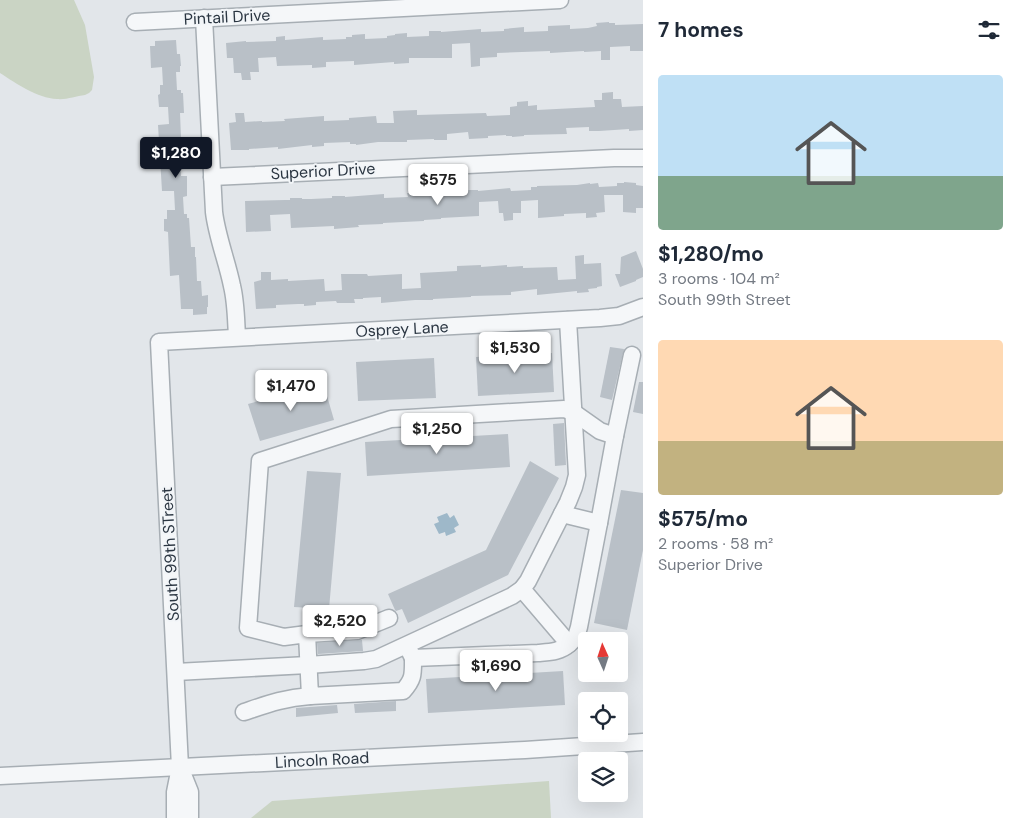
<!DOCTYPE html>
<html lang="en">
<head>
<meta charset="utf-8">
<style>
  body { margin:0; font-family:"DM Sans",sans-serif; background:#f6f6f7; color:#1f2937; height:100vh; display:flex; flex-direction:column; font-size:19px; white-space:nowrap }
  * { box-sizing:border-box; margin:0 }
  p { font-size:16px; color:#747a83 }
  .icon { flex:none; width:28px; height:28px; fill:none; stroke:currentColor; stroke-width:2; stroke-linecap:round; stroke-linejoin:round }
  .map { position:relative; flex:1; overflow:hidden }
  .details { display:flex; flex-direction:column; background:#fff; width:375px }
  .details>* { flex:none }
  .needle { width:32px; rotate:357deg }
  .buttons { position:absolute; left:578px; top:632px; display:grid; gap:10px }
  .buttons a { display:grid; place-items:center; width:50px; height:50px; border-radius:5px; background:#fff; box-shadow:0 5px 20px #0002; font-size:25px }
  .price { position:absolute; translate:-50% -42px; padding:0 11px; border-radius:5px; background:#fff; color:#222; font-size:16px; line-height:32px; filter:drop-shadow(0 1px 2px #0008) }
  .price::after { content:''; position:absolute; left:50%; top:30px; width:15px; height:11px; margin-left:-8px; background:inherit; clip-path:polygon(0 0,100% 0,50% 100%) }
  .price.on { background:#111827; color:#fff }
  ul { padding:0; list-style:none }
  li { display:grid; align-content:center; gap:10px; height:265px; padding:0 15px }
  li span { display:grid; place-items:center; height:155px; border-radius:5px; color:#555 }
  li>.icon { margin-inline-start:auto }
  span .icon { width:90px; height:90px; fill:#fffc; stroke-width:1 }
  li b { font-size:21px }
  h2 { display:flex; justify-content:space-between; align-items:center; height:60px; padding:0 15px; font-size:21px }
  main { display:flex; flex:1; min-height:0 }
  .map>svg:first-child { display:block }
  .green { fill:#cad4c4 }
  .water { fill:#9eb8c9 }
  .building { fill:#b9c0c7 }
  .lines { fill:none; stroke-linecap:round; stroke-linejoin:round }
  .minor-casing { stroke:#a7aeb4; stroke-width:19 }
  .minor { stroke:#f5f7f9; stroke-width:16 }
  .labels { text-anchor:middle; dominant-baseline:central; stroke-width:4; stroke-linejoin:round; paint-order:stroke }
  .street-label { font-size:16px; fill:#2b3642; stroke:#f2f5f8 }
</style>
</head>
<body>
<main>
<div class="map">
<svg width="643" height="818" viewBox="0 0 643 818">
  <rect width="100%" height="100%" fill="#e2e6ea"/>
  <g class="green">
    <path d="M0,0H74L85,25L94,77L92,90L89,93L85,95C76,96 66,100 57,99C37,98 17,84 0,73Z"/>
    <polygon points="549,781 551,818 251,818 272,801"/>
  </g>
  <polygon class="water" points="447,513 450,518 454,515 459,525 454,528 456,532 446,536 445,532 439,534 434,524 439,522 437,517"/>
  <g class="building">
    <polygon points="609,22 609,23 615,23 615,25 643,24 643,51 630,51 630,46 610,47 610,60 601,60 601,51 584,52 584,51 550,53 550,51 497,53 497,57 480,58 480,66 471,67 470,43 452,44 452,58 409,58 409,63 394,64 394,62 354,65 354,61 326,62 326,67 312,68 312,65 277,66 276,57 258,58 259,72 250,72 251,80 242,80 241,73 234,73 233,58 227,58 226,43 246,41 246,42 276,41 276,37 285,36 285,40 323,37 323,40 346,39 346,37 352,37 352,35 365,34 365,39 387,38 387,36 395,35 395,34 407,33 407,37 429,36 429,31 441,31 441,32 481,29 481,32 504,31 504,29 524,27 524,32 548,31 548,26 570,25 570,29 588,28 597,26 596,23"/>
    <polygon points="176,40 177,54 180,54 181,66 180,66 180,72 176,72 177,90 181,90 181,93 183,93 184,113 180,113 181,138 185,138 185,149 184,149 184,156 180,156 181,176 187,176 187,196 183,197 184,214 187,214 187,218 189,218 191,247 195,247 195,257 196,257 197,281 201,281 202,296 208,295 208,307 207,307 207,314 193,315 193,309 181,309 179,275 170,276 168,232 164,231 164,219 167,219 167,210 175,210 174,191 162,191 158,125 169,124 168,107 159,107 158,95 160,94 160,85 163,85 162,67 151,68 150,46 155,46 155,41"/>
    <polygon points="613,92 613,99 621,99 622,107 643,106 643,130 629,131 629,129 599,131 589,131 589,127 566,128 567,134 524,135 524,136 512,137 512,136 506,136 506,135 488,136 488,138 469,139 468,132 447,134 447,140 434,140 434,139 407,140 407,142 378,142 356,145 356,144 350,144 350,142 324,143 324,146 312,147 312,145 278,149 278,147 249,149 249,150 231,150 229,123 236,122 235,113 244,113 245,122 262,121 262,122 285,121 284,119 324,116 324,121 349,120 349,118 376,116 377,123 394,123 393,111 417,110 417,115 486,113 487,116 510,115 510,107 517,106 517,102 528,101 528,106 537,105 537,110 595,107 594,100 602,100 602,93"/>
    <polygon points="624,182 636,183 636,185 643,186 643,208 636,208 636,213 623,212 623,195 604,195 605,212 596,213 597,217 586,218 586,213 564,214 564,216 538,218 538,200 521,201 521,213 513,213 513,220 504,221 503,213 499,213 498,201 479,202 479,216 441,218 441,219 424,220 424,221 383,223 383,224 358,225 359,227 334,229 334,226 291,228 290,214 270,215 271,231 246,232 245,201 285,200 290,200 290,198 302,198 302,199 311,199 332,198 332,196 345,196 345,197 384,194 384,198 408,197 407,193 414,193 414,192 426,191 426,195 450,193 450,191 456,190 478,190 478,191 510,188 511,191 531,190 531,187 537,187 537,186 577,185 590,183 590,184 598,183 599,187 617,186 617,183 624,183"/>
    <polygon points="636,251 643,269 643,277 636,280 636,281 620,287 615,274 620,274 621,257"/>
    <polygon points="584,255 584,264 601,263 602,286 597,287 597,288 588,289 589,292 577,293 577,291 537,295 537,289 511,292 511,295 471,296 471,297 433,299 433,300 415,300 381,303 381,297 363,298 363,299 354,299 355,303 337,303 336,301 316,302 316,305 304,306 304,304 298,304 276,305 276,308 256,309 254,282 261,280 261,272 271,272 271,280 288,279 288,281 324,279 325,291 342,290 341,274 367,274 368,276 402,274 402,289 421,288 420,273 457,271 457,266 481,265 481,267 507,265 507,267 523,266 523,268 557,267 558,280 576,279 575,256"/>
    <polygon points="610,347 624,349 612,400 600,397"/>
    <polygon points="552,353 554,392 478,396 476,357"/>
    <polygon points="434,358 436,398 358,401 356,362"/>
    <polygon points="323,382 334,420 260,441 248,404"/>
    <polygon points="639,382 643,382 643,414 633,412"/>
    <polygon points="564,423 566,465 555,466 553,424"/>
    <polygon points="508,434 510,467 367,476 365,442"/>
    <polygon points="530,461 559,478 508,575 408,623 402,609 396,611 395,610 388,594 486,550"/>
    <polygon points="307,471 341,473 329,609 294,607"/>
    <polygon points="621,490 643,493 643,550 627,630 594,623"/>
    <polygon points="362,640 363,651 318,654 317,643"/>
    <polygon points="563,671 565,705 428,713 426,679"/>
    <polygon points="396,701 396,711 355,713 354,704"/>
    <polygon points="337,705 338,713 296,717 296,708"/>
  </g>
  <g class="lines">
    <defs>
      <g id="minor">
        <path d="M204,18L214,212C217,237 227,261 232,286C236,302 236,320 237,337"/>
        <polyline points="135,22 560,0"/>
        <polyline points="212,177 614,158 643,158"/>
        <polyline points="615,436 632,355"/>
        <polyline points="562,514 599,523 579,627 576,637 569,644"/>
        <polyline points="307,634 357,631 389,618"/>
        <path d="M409,650L413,658L538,653C550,652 560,652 569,644L522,589"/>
        <path d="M413,658C413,674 414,679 403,691L310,696L307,634L284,637L248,628L260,461L391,419L564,409L573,412L600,431L615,436L599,523"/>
        <polyline points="176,672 308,665 364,661 376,659 512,596 522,589 528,581 568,502 574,487 577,475 568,320"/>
        <path d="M244,712C268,704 284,698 310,696"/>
        <polyline points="180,767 190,792 190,818"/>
        <polyline points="0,776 525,750 643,742"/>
        <polyline points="175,818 175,792 180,767 159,342 600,318 619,316 643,307"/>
      </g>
    </defs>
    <use href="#minor" class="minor-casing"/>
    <use href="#minor" class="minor"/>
  </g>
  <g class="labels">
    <g class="street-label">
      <text transform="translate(227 17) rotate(-3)">Pintail Drive</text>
      <text transform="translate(323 171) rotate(-3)">Superior Drive</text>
      <text transform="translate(402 329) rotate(-3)">Osprey Lane</text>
      <text transform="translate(170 554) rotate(-93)">South 99th STreet</text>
      <text transform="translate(322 760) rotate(-3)">Lincoln Road</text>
    </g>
  </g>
</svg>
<div class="buttons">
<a><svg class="needle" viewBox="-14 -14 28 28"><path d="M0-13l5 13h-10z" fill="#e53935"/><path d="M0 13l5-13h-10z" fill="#747a83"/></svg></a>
<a><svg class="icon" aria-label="locate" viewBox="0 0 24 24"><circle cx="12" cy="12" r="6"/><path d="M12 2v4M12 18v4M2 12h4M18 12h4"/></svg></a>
<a><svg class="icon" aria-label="layers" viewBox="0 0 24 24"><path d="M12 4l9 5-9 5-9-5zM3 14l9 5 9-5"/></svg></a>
</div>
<b class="price on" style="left:176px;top:179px">$1,280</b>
<b class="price" style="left:438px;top:206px">$575</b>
<b class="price" style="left:515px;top:374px">$1,530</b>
<b class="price" style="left:291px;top:412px">$1,470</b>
<b class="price" style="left:437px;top:455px">$1,250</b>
<b class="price" style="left:340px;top:647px">$2,520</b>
<b class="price" style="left:496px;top:692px">$1,690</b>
</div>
<section class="details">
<h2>7 homes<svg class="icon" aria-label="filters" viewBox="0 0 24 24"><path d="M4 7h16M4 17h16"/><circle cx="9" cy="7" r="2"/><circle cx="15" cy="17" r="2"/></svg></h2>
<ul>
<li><span style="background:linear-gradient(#bfe0f5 65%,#7fa58c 0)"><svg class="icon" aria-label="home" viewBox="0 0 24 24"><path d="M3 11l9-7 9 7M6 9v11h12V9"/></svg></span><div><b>$1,280/mo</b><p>3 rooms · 104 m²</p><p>South 99th Street</p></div></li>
<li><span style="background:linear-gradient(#ffd9b3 65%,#c2b280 0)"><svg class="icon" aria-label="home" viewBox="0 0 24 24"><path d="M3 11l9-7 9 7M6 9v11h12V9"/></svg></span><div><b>$575/mo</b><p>2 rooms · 58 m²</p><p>Superior Drive</p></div></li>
</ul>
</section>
</main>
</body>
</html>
